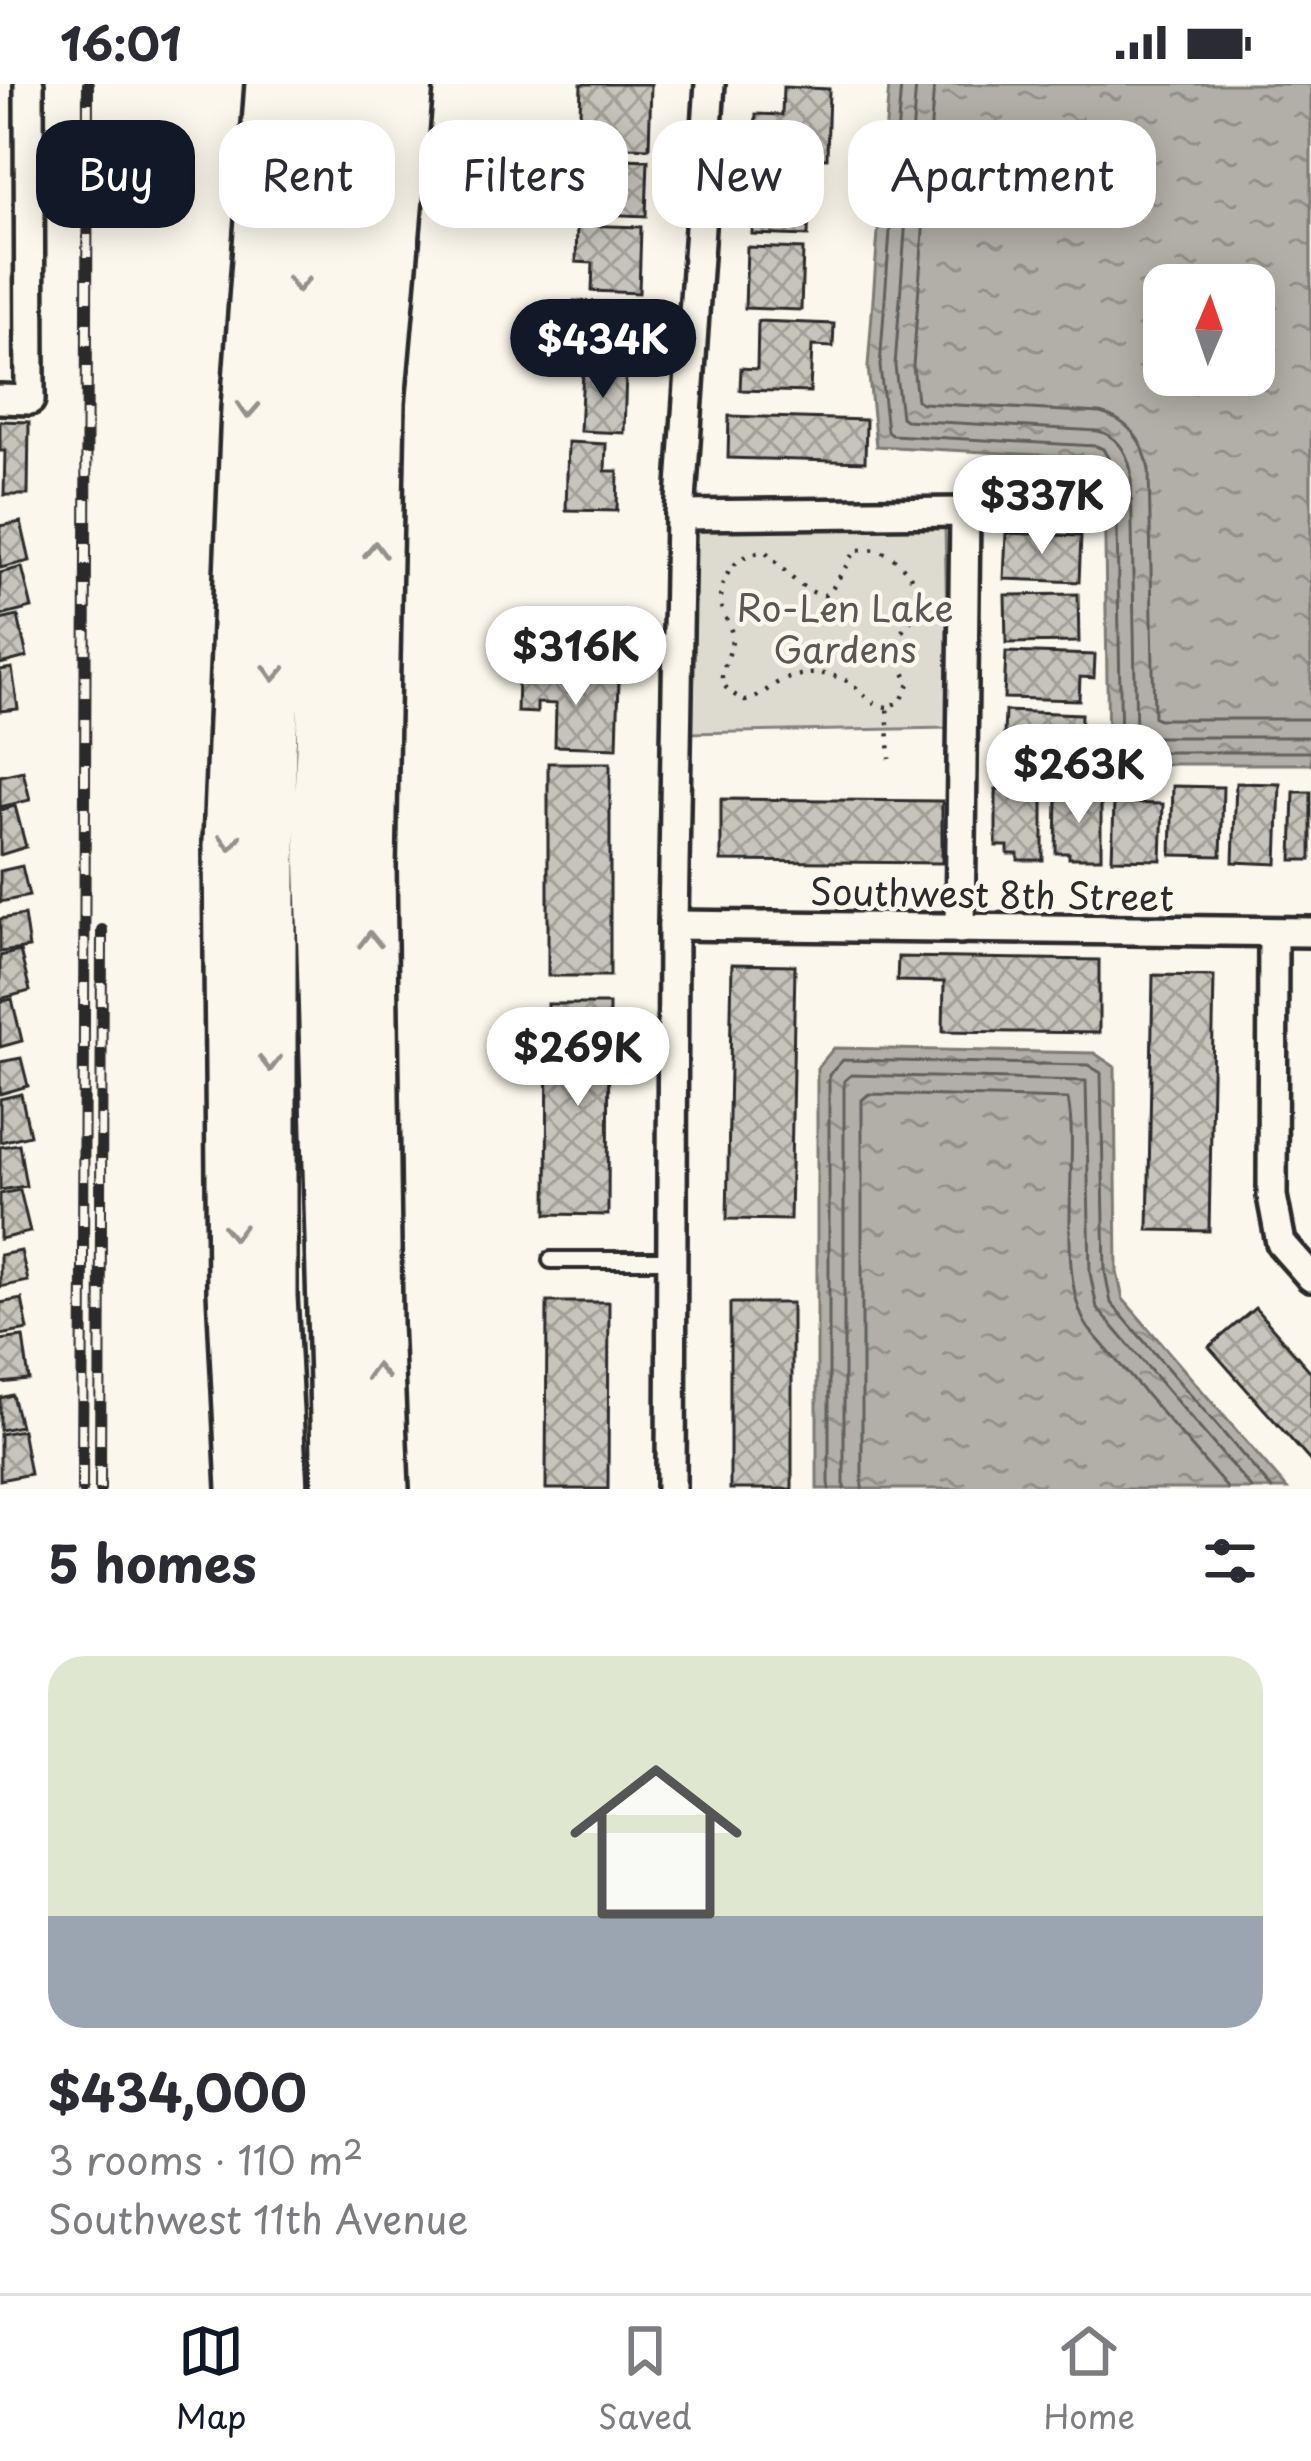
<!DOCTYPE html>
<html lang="en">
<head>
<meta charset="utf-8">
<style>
  body { margin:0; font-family:"Playpen Sans",sans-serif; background:#f7f7f7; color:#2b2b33; height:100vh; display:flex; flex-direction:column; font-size:45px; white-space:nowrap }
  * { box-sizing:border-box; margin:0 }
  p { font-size:39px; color:#7c7c81 }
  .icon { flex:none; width:66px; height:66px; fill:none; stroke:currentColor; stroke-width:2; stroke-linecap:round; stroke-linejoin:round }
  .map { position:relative; height:1405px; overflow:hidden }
  .side { display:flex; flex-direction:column; background:#fff; flex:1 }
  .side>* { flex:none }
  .banner { position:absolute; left:36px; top:36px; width:1239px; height:108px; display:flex; gap:24px }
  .needle { width:78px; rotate:2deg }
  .buttons { position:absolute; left:1143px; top:180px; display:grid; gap:24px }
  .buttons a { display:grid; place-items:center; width:132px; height:132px; border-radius:24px; background:#fff; box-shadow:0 6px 30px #0003; font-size:60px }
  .price { position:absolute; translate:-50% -102px; padding:0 27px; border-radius:42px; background:#fff; color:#222; font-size:39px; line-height:78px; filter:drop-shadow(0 3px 6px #0008) }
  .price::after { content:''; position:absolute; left:50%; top:72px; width:36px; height:27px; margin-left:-18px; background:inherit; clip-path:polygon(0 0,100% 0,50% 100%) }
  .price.on { background:#111827; color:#fff }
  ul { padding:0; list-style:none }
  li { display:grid; align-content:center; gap:24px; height:636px; padding:0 48px }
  li span { display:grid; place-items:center; height:372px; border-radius:36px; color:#555 }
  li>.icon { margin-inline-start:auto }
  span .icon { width:216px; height:216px; fill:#fffc; stroke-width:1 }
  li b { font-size:51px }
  h2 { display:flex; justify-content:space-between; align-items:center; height:144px; padding:0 48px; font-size:51px }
  .pill { padding:0 42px; border-radius:36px; background:#fff; box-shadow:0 6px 30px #0003; font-size:42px; line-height:108px }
  .pill.on { background:#111827; color:#fff }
  .status { display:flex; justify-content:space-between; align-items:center; height:84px; padding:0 60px; background:#fff; direction:ltr }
  .status svg { height:33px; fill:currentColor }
  .tab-bar { display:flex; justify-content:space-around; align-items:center; height:168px; border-top:3px solid #e1e1e2; background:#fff; font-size:33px; color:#7c7c81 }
  .tab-bar a { display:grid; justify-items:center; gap:6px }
  .tab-bar .on { color:#111827 }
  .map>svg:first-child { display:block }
  .park { fill:#dddad0; stroke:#84827e; stroke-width:3 }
  .water { fill:url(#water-ripples); stroke:#7b7a75; stroke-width:3; fill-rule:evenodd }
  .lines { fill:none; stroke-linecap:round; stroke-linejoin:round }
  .shore { stroke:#61605d; stroke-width:3 }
  .building { fill:url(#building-cross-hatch); stroke:#2b2b2b; stroke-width:3 }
  .lane-casing { stroke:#2b2b2b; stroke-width:22 }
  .street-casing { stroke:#2b2b2b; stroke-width:36 }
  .highway-casing { stroke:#2b2b2b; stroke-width:60 }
  .path { stroke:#2b2b2b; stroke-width:4.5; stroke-dasharray:3 9; stroke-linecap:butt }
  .lane { stroke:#fbf7ec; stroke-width:14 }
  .street { stroke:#fbf7ec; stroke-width:27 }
  .highway { stroke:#fbf7ec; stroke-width:51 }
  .rail-casing { stroke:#2b2b2b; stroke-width:12 }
  .rail { stroke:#fbf7ec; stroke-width:8; stroke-dasharray:22; stroke-linecap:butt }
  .oneway { stroke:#93918c }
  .labels { text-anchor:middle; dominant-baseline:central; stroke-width:9; stroke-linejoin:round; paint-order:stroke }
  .park-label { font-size:36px; fill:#585754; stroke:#fbf7ec }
  .street-label { font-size:36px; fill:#2b2b2b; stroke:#fbf7ec }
</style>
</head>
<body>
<div class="status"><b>16:01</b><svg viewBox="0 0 49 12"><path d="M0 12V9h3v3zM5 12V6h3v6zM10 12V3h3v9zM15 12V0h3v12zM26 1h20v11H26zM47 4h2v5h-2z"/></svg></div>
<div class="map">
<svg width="1311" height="1405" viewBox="0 0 1311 1405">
  <defs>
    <pattern id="water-ripples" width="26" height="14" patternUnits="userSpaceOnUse" patternTransform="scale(3)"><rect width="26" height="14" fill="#b1afa7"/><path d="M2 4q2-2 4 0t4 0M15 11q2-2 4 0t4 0" fill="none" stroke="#908f88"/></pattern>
    <pattern id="building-cross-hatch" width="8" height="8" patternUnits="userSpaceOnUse" patternTransform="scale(3)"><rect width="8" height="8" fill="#c7c4bc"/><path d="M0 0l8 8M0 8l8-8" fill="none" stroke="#a29f99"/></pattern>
  </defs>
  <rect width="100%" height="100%" fill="#fbf7ec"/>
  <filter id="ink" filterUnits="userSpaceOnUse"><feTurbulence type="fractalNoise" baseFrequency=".00833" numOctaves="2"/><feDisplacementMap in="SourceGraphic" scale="24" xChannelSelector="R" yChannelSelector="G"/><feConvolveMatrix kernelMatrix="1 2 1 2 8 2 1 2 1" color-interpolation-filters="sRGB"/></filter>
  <g filter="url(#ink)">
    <polygon class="park" points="945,442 949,644 688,649 694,443"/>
    <g class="water">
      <path d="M889,0H1311V680H1123L1108,666L1104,389L1097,374L876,362L868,283ZM1254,201V291H1164V201Z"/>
      <polygon points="834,964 1094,969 1115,983 1117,1188 1123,1215 1287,1405 817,1405 817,984"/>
    </g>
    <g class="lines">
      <g class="shore">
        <polyline points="901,0 880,282 887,347 892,351 1096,362 1103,365 1116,388 1121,662 1131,668 1311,668"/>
        <path d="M916,0L895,282L901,333L905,336L1098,347C1117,352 1127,368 1131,387L1136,651L1141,653H1311"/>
        <path d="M934,0L913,282L917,316L922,319L1100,329C1129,336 1144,358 1149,386L1154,633L1159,635H1311"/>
        <polyline points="829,1405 829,991 843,976 1088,981 1101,989 1105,1188 1111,1219 1272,1405"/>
        <polyline points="844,1405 844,997 851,991 1086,997 1090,1189 1097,1224 1252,1405"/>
        <path d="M862,1405V1016L869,1010L1068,1015C1080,1076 1054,1195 1089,1245L1228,1405"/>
      </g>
    </g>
    <g class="building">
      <polygon points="581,0 651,0 649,64 579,61"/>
      <polygon points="783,3 829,5 827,74 754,71 756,30 782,31"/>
      <polygon points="576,73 648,76 646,132 574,129"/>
      <polygon points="772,87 810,88 808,152 752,150 753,122 771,122"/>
      <polygon points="577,141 641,143 639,209 592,207 593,179 576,178"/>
      <polygon points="747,163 803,165 801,226 745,224"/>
      <polygon points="574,217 634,219 632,274 572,272"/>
      <polygon points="758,237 834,240 833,263 812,262 810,308 740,306 741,284 757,285"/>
      <polygon points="583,286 626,287 624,349 580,347"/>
      <polygon points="729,332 866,336 865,378 728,374"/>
      <polygon points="0,337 29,338 28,411 4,411 5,367 0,367"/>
      <polygon points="568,358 606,360 605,387 618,387 617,427 566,426"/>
      <polygon points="1007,391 1081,393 1080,438 1005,436"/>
      <polygon points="21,438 30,477 0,484 0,442"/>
      <polygon points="1006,449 1081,452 1079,498 1004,495"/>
      <polygon points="22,483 32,524 0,532 0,489"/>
      <polygon points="1078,510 1079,558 1006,559 1005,511"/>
      <polygon points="18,532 27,573 0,580 0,536"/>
      <polygon points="1006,568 1095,571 1094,594 1080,593 1079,616 1004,614"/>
      <polygon points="12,584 18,625 0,627 0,586"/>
      <polygon points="518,593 619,595 617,664 555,662 556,620 537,619 537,629 517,628"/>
      <polygon points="1005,627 1081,630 1079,678 1003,676"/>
      <rect x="548" y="679" width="62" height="213"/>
      <polygon points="23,687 30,716 0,723 0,692"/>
      <polygon points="1236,699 1280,700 1277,780 1233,778"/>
      <polygon points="1173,702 1223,703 1221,772 1171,771"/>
      <polygon points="996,705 1043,705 1043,776 1018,776 1018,770 1008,770 1008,762 996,762"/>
      <polygon points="1294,708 1311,708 1311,776 1292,776"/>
      <polygon points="1101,710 1101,774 1069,774 1069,769 1056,769 1057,711"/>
      <polygon points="721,715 942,717 942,779 721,777"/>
      <polygon points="1114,719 1163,720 1161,776 1112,775"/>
      <polygon points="15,722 26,763 0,771 0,726"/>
      <polygon points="22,782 29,812 0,818 0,787"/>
      <polygon points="24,831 29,864 0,868 0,835"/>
      <polygon points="20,867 30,907 0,915 0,872"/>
      <polygon points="898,873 1099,876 1099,949 943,947 944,898 897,897"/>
      <polygon points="732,880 795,881 790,1136 727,1135"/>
      <polygon points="1153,891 1214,892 1209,1147 1148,1146"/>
      <polygon points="12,915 22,957 0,963 0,918"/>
      <polygon points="548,920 609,920 608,1131 547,1130"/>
      <polygon points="21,974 28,1002 0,1010 0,978"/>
      <polygon points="21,1010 30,1051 0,1058 0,1015"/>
      <polygon points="19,1060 26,1102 0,1106 0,1063"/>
      <polygon points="20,1106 30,1148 0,1155 0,1110"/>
      <polygon points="21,1167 28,1197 0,1203 0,1171"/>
      <polygon points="22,1215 28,1246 0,1251 0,1219"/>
      <polygon points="547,1218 609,1218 608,1405 546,1405"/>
      <rect x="730" y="1219" width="62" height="186"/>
      <polygon points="1255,1224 1311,1288 1311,1378 1209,1263"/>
      <polygon points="23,1253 29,1296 0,1299 0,1256"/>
      <polygon points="12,1311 20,1342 0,1346 0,1314"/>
      <polygon points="22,1346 30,1390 0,1396 0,1350"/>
    </g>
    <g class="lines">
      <defs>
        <g id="lane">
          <polyline points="558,565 607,564 677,556"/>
          <polyline points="551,1176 672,1176"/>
        </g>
        <g id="street">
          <polyline points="0,315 30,316 29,0"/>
          <polyline points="680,431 965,428 960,845"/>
          <polyline points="673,841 1311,848"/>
          <polyline points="1273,849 1272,1112 1281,1159 1311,1193"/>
          <polyline points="671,1405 673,841 680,431 710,0"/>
        </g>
        <g id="highway">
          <polyline points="244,1405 234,1207 230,758 248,325 272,0"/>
          <polyline points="280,1405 270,1212 270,665 299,174 316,0"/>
          <polyline points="339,1405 320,725 333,311 357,0"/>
          <polyline points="382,1405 375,1240 369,783 378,318 406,0"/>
        </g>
      </defs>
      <use href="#lane" class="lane-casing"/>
      <use href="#street" class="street-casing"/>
      <use href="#highway" class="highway-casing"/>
      <path class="path" d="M887,623C867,621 863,606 847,597C826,586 801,588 779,598C766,605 760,614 745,617C703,595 731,585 732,553C732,541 721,530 720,517C720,491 740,467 766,468C783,484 801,509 825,511L832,505L856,466C862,466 870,465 876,466C897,470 923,500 918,523C915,539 895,547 896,564C897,576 905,589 909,600L901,617L887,623L890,675"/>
      <use href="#lane" class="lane"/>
      <use href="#street" class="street"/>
      <use href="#highway" class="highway"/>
      <defs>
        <g id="rail">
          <polyline points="82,1405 88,0"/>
          <polyline points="100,1405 102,846"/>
        </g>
      </defs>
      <use href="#rail" class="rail-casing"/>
      <use href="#rail" class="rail"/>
    </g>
    <defs><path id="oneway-chevron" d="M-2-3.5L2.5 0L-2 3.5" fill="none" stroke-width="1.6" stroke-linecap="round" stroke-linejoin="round" transform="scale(3)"/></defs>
    <g class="oneway">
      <use href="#oneway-chevron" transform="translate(298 200) rotate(93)"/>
      <use href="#oneway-chevron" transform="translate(248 326) rotate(93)"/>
      <use href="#oneway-chevron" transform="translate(375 466) rotate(-89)"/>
      <use href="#oneway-chevron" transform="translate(274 589) rotate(93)"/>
      <use href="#oneway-chevron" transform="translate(230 758) rotate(91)"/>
      <use href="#oneway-chevron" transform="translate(370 856) rotate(-91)"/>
      <use href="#oneway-chevron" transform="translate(270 979) rotate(90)"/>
      <use href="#oneway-chevron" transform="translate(234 1148) rotate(89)"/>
      <use href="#oneway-chevron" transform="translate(377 1288) rotate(-92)"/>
    </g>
  </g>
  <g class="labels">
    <g class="park-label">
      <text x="845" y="523">Ro-Len Lake<tspan x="845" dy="41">Gardens</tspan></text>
    </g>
    <g class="street-label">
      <text transform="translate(992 809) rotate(1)">Southwest 8th Street</text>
    </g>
  </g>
</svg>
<div class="buttons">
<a><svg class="needle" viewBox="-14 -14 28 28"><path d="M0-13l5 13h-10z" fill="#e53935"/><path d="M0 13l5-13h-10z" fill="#7c7c81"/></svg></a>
</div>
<b class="price on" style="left:603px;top:317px">$434K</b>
<b class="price" style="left:1042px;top:473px">$337K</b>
<b class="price" style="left:576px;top:624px">$316K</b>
<b class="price" style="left:1079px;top:742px">$263K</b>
<b class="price" style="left:578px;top:1025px">$269K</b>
<div class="banner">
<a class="pill on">Buy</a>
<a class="pill">Rent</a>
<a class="pill">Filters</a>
<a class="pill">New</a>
<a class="pill">Apartment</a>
</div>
</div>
<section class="side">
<h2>5 homes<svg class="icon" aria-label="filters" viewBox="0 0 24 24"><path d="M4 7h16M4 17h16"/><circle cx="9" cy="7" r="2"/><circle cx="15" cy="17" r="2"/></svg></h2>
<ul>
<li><span style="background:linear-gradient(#dfe7d0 70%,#9aa5b1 0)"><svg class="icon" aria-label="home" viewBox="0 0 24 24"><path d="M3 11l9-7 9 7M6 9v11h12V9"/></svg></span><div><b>$434,000</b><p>3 rooms · 110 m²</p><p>Southwest 11th Avenue</p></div></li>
</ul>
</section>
<nav class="tab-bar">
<a class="on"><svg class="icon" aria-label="map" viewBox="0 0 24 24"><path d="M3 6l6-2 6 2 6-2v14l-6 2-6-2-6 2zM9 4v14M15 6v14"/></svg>Map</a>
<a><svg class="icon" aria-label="saved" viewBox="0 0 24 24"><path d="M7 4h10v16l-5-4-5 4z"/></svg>Saved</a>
<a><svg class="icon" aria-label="home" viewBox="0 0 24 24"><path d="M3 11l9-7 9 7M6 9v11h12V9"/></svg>Home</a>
</nav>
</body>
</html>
